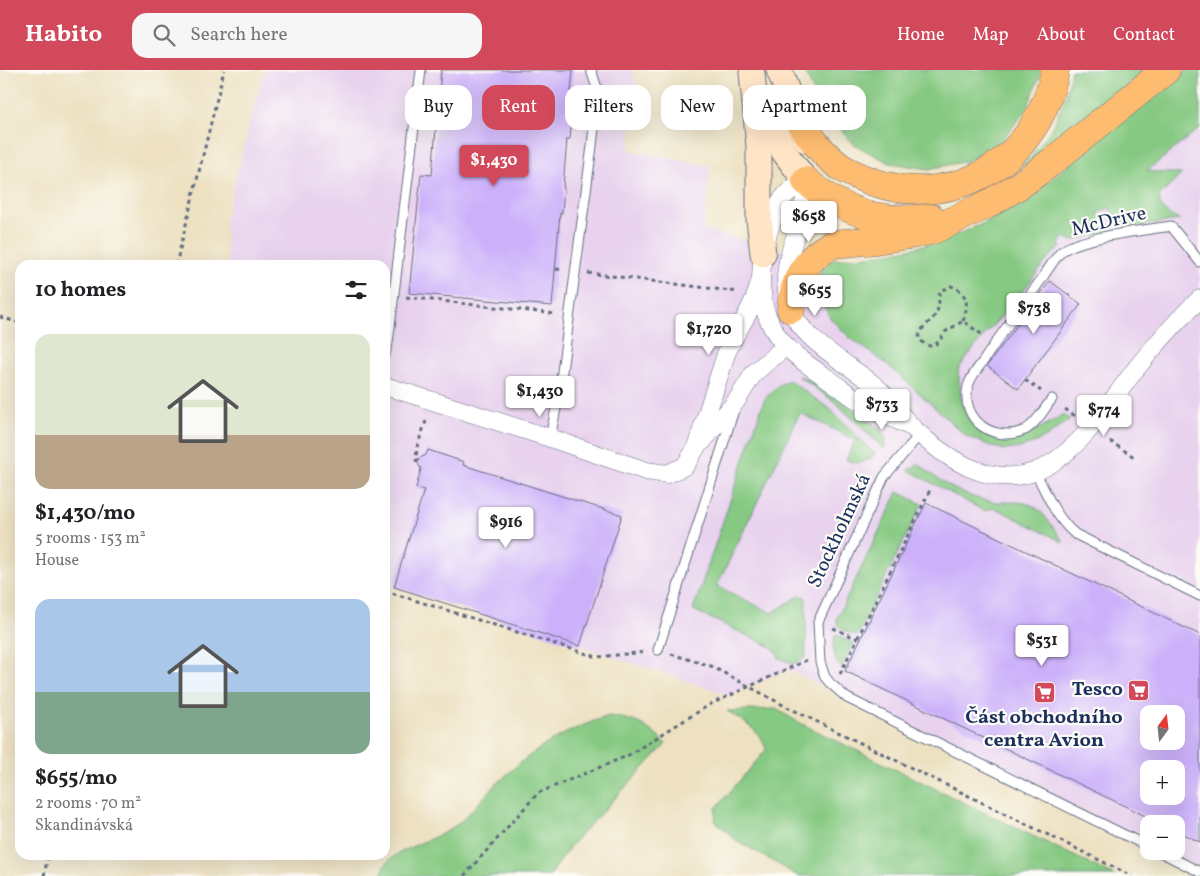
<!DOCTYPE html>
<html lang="en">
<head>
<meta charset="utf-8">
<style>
  body { margin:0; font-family:Vollkorn,serif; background:#f6f6f6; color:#202124; height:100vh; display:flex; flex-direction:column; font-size:19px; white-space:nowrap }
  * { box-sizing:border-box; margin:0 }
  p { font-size:16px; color:#757577 }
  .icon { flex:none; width:28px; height:28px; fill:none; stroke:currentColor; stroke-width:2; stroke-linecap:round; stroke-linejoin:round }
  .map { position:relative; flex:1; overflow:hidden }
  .drawer { position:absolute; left:15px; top:190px; width:375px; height:600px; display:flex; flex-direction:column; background:#fff; border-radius:15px; box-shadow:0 5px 20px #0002 }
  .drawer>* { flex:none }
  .hud { position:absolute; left:405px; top:15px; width:475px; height:45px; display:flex; gap:10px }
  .needle { width:32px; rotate:15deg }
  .controls { position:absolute; left:1140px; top:635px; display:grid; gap:10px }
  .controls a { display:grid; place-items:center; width:45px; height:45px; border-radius:10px; background:#fff; box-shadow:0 5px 20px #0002; font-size:25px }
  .price { position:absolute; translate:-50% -42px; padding:0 11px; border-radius:5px; background:#fff; color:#222; font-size:16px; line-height:32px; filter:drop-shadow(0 1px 2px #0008) }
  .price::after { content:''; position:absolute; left:50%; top:30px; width:15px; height:11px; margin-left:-8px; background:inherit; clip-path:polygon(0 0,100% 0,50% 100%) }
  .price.active { background:#d1495b; color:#fff }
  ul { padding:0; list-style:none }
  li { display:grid; align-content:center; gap:10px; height:265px; padding:0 20px }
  li span { display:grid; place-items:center; height:155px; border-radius:15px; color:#555 }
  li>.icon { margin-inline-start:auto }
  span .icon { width:90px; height:90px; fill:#fffc; stroke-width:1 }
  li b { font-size:21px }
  h2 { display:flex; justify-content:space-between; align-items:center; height:60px; padding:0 20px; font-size:21px }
  .pill { padding:0 18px; border-radius:15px; background:#fff; box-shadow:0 5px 20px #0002; font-size:18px; line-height:45px }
  .pill.active { background:#d1495b; color:#fff }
  header { display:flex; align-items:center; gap:30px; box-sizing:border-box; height:70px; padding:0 25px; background:#d1495b; color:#fff }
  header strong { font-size:24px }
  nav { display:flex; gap:28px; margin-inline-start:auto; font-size:18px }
  .search { width:350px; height:45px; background:#f6f6f6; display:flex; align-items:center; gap:12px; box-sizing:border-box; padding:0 18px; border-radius:15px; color:#757577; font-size:19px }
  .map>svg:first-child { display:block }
  .built { fill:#e8d2ee; fill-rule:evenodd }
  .green { fill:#86c982; stroke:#507c70 }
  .building { fill:#ccb0fa; fill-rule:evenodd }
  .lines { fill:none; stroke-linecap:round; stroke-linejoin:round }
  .service-casing { stroke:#646d81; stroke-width:11 }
  .minor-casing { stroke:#646d81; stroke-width:19 }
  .secondary-casing { stroke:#646d81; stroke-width:27 }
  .trunk-casing { stroke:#646d81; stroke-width:29 }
  .path { stroke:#646d81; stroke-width:3; stroke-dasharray:4 4; stroke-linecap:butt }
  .service { stroke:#fff; stroke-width:9 }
  .minor { stroke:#fff; stroke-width:18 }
  .secondary { stroke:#ffe4c6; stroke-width:25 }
  .trunk { stroke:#febc70; stroke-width:28 }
  .labels { text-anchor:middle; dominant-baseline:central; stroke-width:4.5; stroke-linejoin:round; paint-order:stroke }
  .street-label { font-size:20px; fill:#1b2f5e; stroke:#fdfcf7 }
  .poi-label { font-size:20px; font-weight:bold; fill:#1b2f5e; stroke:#fdfcf7; text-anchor:end }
</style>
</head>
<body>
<header>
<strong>Habito</strong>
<div class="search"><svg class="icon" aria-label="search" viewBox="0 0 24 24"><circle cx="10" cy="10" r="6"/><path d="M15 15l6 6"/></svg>Search here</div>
<nav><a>Home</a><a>Map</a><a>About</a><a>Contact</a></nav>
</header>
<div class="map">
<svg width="1200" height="806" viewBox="0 0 1200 806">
  <rect width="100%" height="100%" fill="#fdfcf7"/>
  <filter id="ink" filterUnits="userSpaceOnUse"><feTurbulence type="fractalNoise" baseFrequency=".02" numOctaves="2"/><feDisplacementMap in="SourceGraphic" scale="10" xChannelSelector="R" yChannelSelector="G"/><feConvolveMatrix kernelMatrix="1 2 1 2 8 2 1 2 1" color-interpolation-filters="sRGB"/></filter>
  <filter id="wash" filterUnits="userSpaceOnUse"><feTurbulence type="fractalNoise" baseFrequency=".0096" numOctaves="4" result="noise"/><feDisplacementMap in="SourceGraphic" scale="20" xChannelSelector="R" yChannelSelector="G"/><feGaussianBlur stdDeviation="1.12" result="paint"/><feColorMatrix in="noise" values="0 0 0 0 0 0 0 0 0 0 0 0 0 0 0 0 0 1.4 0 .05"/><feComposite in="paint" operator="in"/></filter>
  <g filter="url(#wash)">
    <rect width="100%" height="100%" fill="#ede1c1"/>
    <path class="built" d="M266,0H632L636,16L629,80L710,96L704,160L836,194L963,171L1200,60V798L1165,781H1176V754H1149V773L787,599L730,625L385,513V195H228L225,150L263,4ZM1149,644H1176V671H1149ZM1149,699H1176V726H1149Z"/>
    <g class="green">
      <polygon points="804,0 1040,0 1039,8 1026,41 1001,71 967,91 929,99 890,93 855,75 828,46 814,22"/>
      <path d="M1071,0H1146C1088,48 1036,93 969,129L967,127L969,125C1023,109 1065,56 1071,0Z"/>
      <path d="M1188,0H1200V58L1147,101L1182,104L1160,126C1156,138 1171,146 1180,150L1125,158L1109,138L1098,143L1111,161L1072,171L1065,167L1059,174L1061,177C1044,190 1033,210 1019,226C998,251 975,274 958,300C960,314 960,330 965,342C985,388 1034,365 1063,344L1070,349L1048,366L1032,374L1020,378L1006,380L993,377L966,366L888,295L849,267L830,248L823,234L818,219V208L823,199L831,189C896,187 965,169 1019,133C1043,118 1063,99 1085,81C1114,57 1144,33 1174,9Z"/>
      <path d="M798,306C811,307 868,349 880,360C883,363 884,366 886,370L884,379L835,332Z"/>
      <path d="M789,310L830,339L875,384C866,393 858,395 846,390L855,370L800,343L717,516L772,543L800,525L806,528V587L794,594L779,588L776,581L769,576L693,540L764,330C772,320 777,315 789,310Z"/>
      <path d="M919,394C941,413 968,430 998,432C1010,433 1022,430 1033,436C1047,444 1053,460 1064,471L1063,472L999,440L994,438L984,441L908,400Z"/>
      <path d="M898,422L922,434L857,566C847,561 835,560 837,548Z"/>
      <path d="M835,564L854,573L841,598C832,588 833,576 835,564Z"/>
      <path d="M776,639L800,653L1115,806H798L736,770L715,751L716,738L766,680C762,661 742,651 727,641Z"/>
      <path d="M609,646C637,650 645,654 666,674L571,775L550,806H382C383,803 384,798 385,795C397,778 435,770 452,758C471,745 484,725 501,710C533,679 567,659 609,646Z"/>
    </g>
    <g id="blocks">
      <g class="building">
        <polygon points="441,0 573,0 571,22 574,22 570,69 567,69 563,117 564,117 562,143 560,143 552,236 409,223 421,104 432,105"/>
        <polygon points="1050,211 1081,234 1018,319 987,296"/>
        <polygon points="428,380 464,392 463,395 622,445 580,576 394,517 424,420 416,418 421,399 416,390 426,385"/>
        <path d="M926,433L1200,565V772L1176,761V754H1162L845,601ZM1149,644H1176V671H1149ZM1149,699H1176V726H1149Z"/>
      </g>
    </g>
  </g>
  <g filter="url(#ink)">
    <use href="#blocks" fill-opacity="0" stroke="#646d81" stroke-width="1"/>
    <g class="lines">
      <defs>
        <g id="service">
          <polyline points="385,284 388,273 421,0"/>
          <path d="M1052,329C1044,339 1036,354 1025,360C994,374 960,350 968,316C971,306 978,298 984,290C1002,262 1022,236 1041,210C1047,201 1054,189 1061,182C1079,167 1146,160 1171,156L1200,192"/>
          <polyline points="920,364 884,407 818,552 820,592 825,607 830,613 847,628 1149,777"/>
          <polyline points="550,368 559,324 592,76 598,21 591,0"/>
          <path d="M1035,401C1046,423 1056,448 1075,464L1200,526"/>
          <polyline points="658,580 734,340"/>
          <polyline points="1158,781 1200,802"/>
        </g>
        <g id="minor">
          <path d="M385,316L550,368L646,401L667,404L685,396L696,378L726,284C736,260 753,240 759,215"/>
          <path d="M912,357C897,350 882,344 867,336C853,328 840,317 827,308C812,298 797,288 785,275C749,237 759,176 780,132C787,122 794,115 806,111C805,123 805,136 801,148C791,182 780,199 790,236C799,269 849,294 874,315C889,327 899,344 912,357C943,387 989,418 1034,402C1079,385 1110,331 1139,295C1158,272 1178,249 1200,229"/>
          <polyline points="702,372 737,330 754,303 786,276"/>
        </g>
        <g id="secondary">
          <polyline points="779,0 806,70"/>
          <polyline points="752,3 759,76 759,149 763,184"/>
          <polyline points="763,30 784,82 806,111"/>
        </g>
        <g id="trunk">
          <path d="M799,50C811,68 824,86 842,98C852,104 863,108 873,112C959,141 1040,87 1055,0"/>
          <path d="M806,111C845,144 880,153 932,148"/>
          <path d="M791,239C793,211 807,186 833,174L876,170L916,164L933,160L988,134L1020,115L1050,93L1166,0"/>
        </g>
      </defs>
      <use href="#service" class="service-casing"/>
      <use href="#minor" class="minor-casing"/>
      <use href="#secondary" class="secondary-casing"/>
      <use href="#trunk" class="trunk-casing"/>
      <g class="path">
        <polyline points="176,195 224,0"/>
        <polyline points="556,199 563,200"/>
        <polyline points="588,203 738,222"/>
        <polyline points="406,227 556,244"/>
        <polyline points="0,247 20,253"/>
        <path d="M963,251C968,237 969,228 957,218L951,216L940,221C938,227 940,235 937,241C933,253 920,255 919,268L925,275L931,276L939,272L945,262L963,251L984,266"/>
        <polyline points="1025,310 1041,321"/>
        <polyline points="1065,339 1075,346"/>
        <polyline points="1110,371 1134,387"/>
        <polyline points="419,391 416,390 417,377 426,351"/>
        <polyline points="385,521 597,587 646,582"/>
        <polyline points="833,558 858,569"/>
        <polyline points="671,584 711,596 785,636 1132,806"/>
        <polyline points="840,604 930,420"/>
        <polyline points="44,806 48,785"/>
        <polyline points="464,806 538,723 627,686 709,635 807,590"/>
      </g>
      <use href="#service" class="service"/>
      <use href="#minor" class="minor"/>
      <use href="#secondary" class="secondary"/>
      <use href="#trunk" class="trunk"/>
    </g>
  </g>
  <defs>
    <symbol id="supermarket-square" viewBox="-11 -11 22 22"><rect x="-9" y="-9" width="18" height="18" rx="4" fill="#d1495b" stroke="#fdfcf7"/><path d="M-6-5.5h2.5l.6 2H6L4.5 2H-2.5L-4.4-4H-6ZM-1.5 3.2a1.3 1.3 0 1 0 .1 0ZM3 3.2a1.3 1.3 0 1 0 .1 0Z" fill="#fff"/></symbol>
  </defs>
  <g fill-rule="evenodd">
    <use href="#supermarket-square" x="1126" y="608" width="25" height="25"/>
    <use href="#supermarket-square" x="1032" y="610" width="25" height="25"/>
  </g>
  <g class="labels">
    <g class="street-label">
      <text transform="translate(1109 152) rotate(-13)">McDrive</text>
      <text transform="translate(840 461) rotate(-65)">Stockholmská</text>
    </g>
    <g class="poi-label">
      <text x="1123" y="620">Tesco</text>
      <text x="1044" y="648" text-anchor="middle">Část obchodního<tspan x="1044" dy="23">centra Avion</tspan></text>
    </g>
  </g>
</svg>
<div class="controls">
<a><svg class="needle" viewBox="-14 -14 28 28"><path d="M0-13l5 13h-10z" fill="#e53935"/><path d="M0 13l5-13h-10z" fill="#757577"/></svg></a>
<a>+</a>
<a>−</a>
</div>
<b class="price active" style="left:494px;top:117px">$1,430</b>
<b class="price" style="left:809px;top:173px">$658</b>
<b class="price" style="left:815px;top:247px">$655</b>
<b class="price" style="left:1034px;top:265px">$738</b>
<b class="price" style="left:709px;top:286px">$1,720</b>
<b class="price" style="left:540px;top:348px">$1,430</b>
<b class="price" style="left:882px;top:361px">$733</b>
<b class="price" style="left:1104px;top:367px">$774</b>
<b class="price" style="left:506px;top:479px">$916</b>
<b class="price" style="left:1042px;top:597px">$531</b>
<div class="hud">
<a class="pill">Buy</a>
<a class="pill active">Rent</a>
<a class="pill">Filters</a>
<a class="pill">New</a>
<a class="pill">Apartment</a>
</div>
<section class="drawer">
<h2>10 homes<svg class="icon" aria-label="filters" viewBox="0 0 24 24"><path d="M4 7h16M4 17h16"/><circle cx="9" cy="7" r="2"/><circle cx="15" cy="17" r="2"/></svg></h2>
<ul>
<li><span style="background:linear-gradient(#dfe7d0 65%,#b9a48a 0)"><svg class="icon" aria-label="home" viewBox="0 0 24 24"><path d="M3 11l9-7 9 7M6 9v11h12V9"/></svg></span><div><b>$1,430/mo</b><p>5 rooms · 153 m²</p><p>House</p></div></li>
<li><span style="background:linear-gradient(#a9c7e8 60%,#7fa58c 0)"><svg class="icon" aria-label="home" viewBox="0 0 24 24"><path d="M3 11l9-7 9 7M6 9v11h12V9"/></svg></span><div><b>$655/mo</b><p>2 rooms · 70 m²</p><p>Skandinávská</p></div></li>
</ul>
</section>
</div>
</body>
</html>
